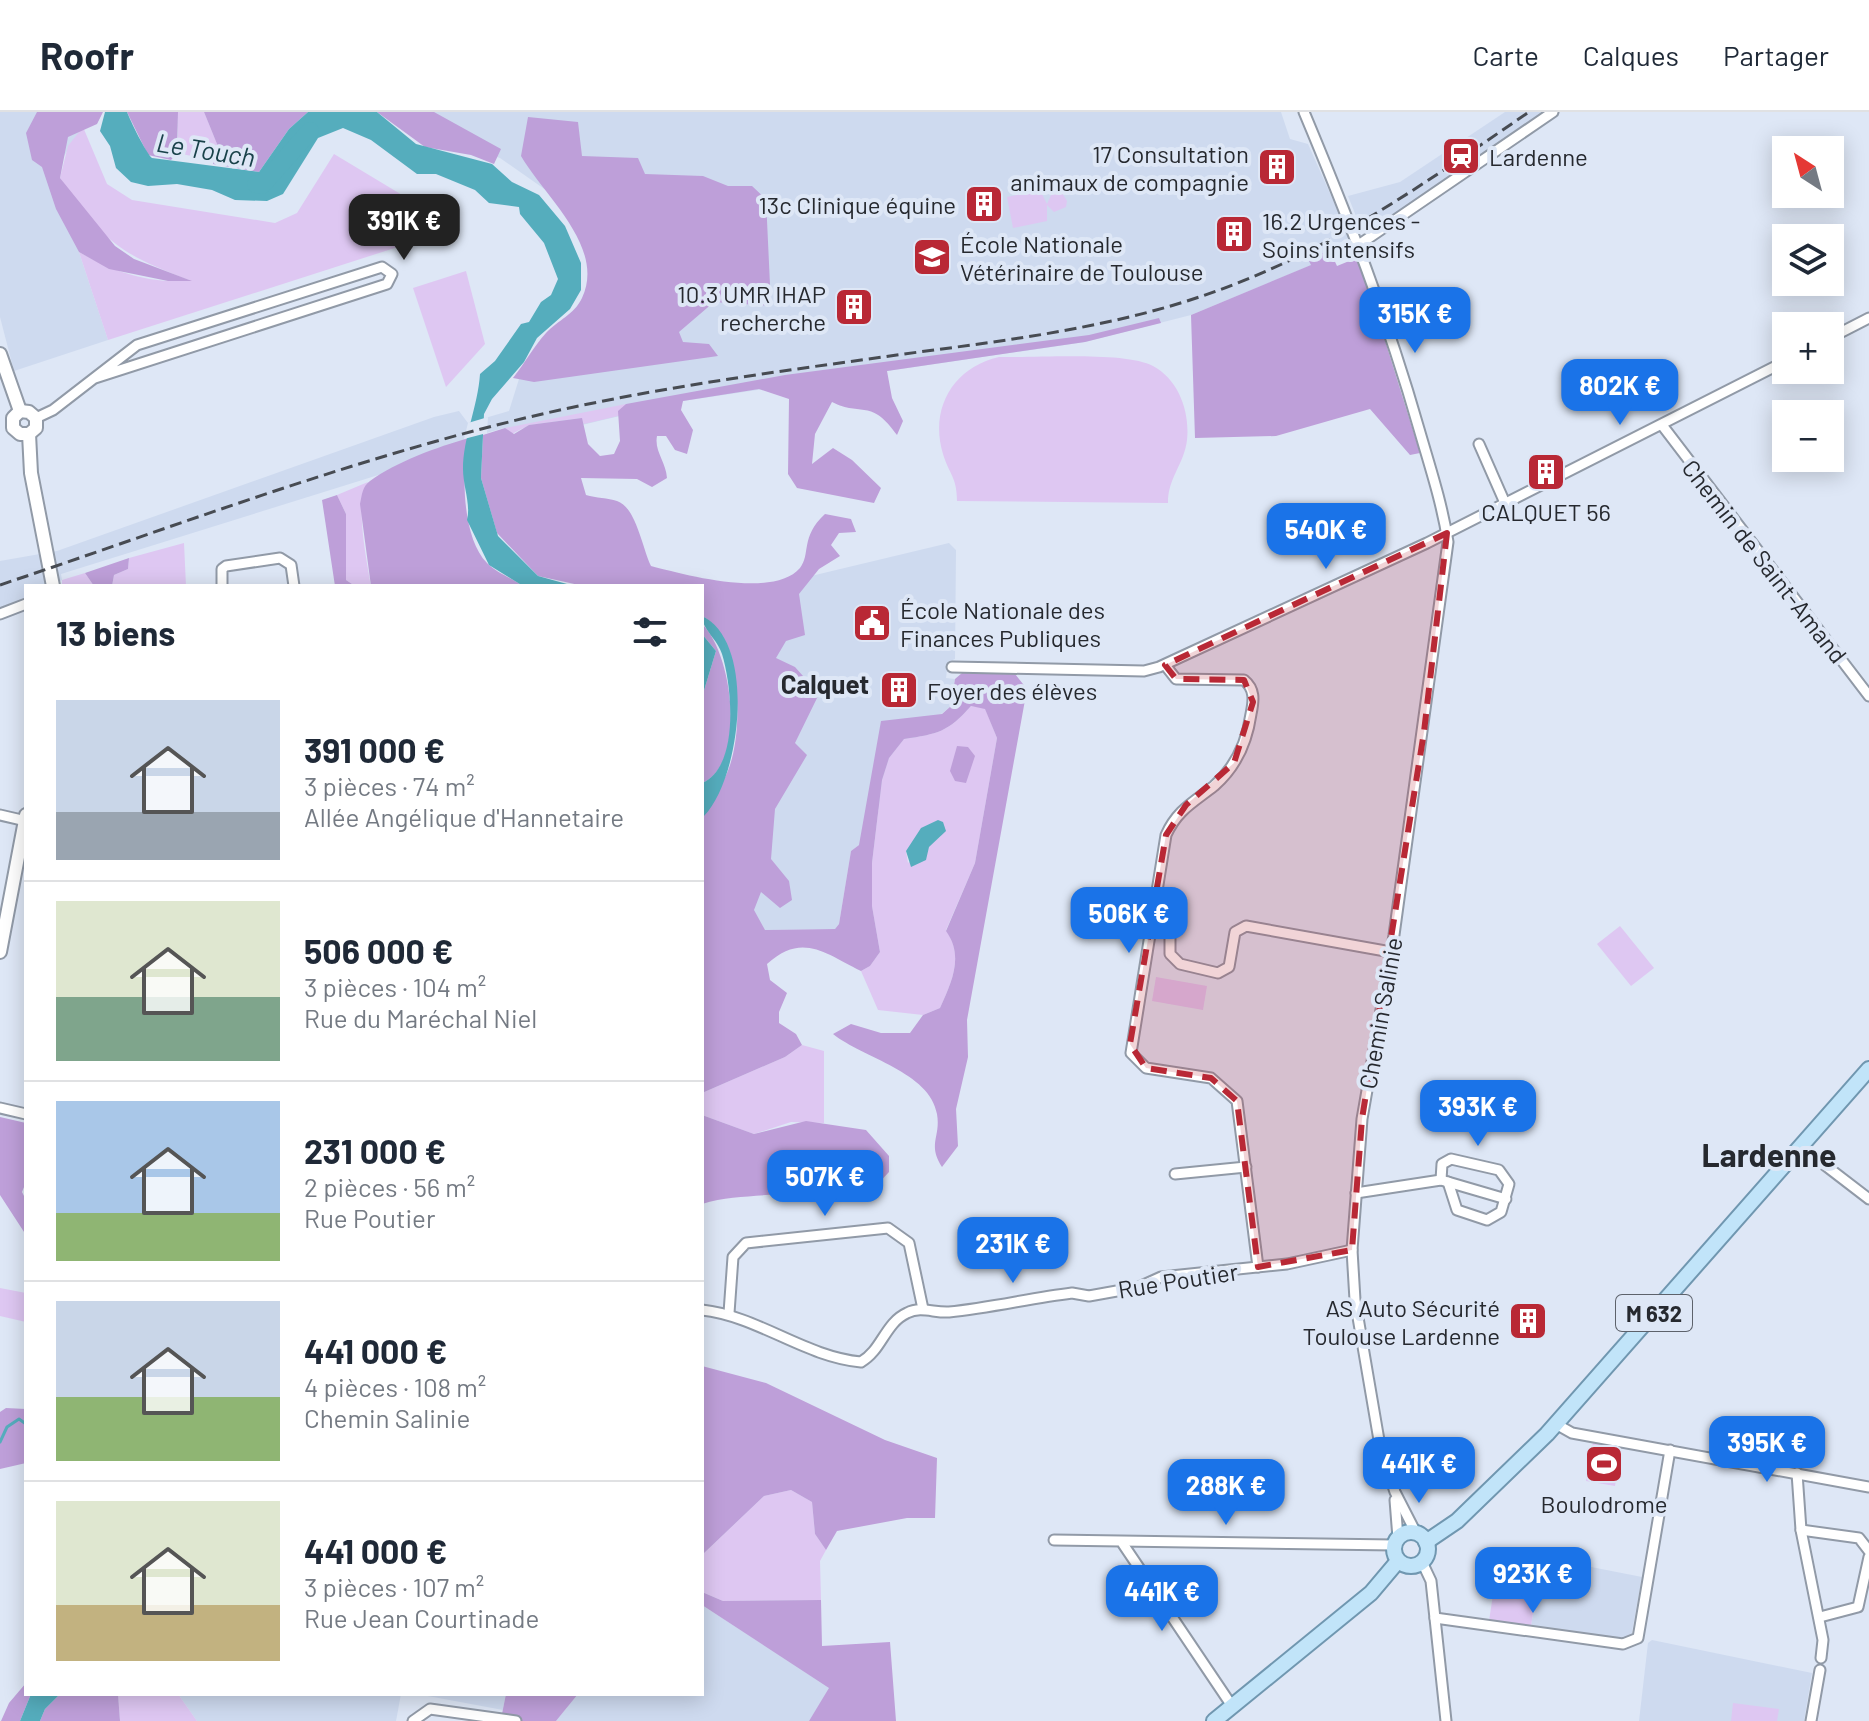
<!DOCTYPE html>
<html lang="fr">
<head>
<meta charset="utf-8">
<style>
  body { margin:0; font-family:Barlow,sans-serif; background:#f2f2f3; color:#1f2937; height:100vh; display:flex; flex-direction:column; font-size:30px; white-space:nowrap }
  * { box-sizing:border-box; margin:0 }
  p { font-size:26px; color:#747a83 }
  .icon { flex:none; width:44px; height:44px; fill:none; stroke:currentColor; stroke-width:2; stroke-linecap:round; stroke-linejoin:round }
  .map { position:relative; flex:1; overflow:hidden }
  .side { position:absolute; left:24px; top:472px; width:680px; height:1112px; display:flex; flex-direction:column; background:#fff; border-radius:0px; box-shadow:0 4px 20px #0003 }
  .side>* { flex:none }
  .needle { width:52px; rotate:324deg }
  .controls { position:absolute; left:1772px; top:24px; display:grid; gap:16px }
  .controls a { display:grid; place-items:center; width:72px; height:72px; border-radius:0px; background:#fff; box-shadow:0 4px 20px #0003; font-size:40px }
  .price { position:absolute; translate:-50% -68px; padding:0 18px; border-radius:16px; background:#1a73e8; color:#fff; font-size:26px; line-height:52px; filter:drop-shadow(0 2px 4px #0008) }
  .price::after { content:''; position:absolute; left:50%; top:48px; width:24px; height:18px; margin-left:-12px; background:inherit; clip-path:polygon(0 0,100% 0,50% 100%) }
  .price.current { background:#222; color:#fff }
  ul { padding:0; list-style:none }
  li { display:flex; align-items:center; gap:24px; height:200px; padding:0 32px }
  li+li { border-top:2px solid #e0e1e3 }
  li span { display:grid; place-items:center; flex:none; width:224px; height:160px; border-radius:0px; color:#555 }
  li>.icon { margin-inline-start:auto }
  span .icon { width:96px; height:96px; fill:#fffc; stroke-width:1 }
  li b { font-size:34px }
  h2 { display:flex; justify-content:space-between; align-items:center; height:96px; padding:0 32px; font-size:34px }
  header { display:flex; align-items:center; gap:48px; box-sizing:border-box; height:112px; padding:0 40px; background:#fff; border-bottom:2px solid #e0e1e3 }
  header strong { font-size:38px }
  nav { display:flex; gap:44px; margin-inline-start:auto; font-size:28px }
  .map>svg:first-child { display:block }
  .built { fill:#cedaef }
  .green { fill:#dec7f2; fill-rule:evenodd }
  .forest { fill:#be9fd9 }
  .water { fill:#55adbd; fill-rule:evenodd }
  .pier { fill:#dee7f6 }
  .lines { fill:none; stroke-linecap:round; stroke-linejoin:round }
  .stream { stroke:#55adbd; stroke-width:3 }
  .river { stroke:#55adbd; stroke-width:18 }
  .street-casing { stroke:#919aa7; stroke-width:13 }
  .secondary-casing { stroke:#919aa7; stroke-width:16 }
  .primary-casing { stroke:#7097b0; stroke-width:18 }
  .street { stroke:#fff; stroke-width:9 }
  .secondary { stroke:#fff; stroke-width:12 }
  .primary { stroke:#c1e4f9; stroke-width:14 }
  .rail { stroke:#474b52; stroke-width:3; stroke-dasharray:12 6; stroke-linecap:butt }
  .marked { fill:#b92835; fill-opacity:0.2; stroke:#b92835; stroke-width:6; stroke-dasharray:16 10; stroke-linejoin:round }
  .labels { text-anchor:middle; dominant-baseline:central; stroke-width:8; stroke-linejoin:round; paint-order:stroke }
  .shield { fill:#dee7f6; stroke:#5d626b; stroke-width:2 }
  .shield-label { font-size:22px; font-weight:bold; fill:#26292f }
  .poi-label { font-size:24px; fill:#26292f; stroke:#dee7f6; text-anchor:start }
  .street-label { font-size:24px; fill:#26292f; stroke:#dee7f6 }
  .water-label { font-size:26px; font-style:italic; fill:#19424a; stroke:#dee7f6 }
  .neighbourhood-label { font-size:26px; font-weight:bold; fill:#26292f; stroke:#dee7f6 }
  .district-label { font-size:32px; font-weight:bold; fill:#26292f; stroke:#dee7f6 }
</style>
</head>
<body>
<header>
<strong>Roofr</strong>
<nav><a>Carte</a><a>Calques</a><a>Partager</a></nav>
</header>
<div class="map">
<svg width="1869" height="1609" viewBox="0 0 1869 1609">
  <rect width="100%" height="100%" fill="#dee7f6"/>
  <g class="built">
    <polygon points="0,0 81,0 83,15 49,67 79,140 108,228 14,259 0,205"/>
    <polygon points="391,0 1281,0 1290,27 1308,32 1341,106 1331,112 1336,120 1358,109 1348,84 1400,70 1505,0 1544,0 1376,115 1367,114 1361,119 1359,114 1348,121 1350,125 1310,148 1312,153 1191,203 1085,230 683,289 565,317 504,316 469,326 404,355 61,462 62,468 54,474 26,474 26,487 0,497 0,449 57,439 434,305 459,299 468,311 509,299 519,267 607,223 580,102 500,46 463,34"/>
    <polygon points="949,431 956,438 955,547 948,550 946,566 955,567 951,594 940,603 929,605 859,733 851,739 839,812 835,817 753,818 727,484"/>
    <polygon points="1542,1446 1565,1455 1576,1452 1642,1465 1631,1525 1622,1528 1531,1514"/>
    <polygon points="702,1493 830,1576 809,1609 556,1609 578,1582 702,1582"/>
    <polygon points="1652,1528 1812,1561 1804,1609 1639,1609 1648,1531"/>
    <polygon points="178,1582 401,1582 396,1609 197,1609"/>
    <polygon points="417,1582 506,1582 503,1598"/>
  </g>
  <g class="green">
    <polygon points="178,0 204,0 217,32 213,49 178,41"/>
    <path d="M83,15L107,72L132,88L275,111L297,101L334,42L457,116L108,228L79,140C112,159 151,173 189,168C116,140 105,130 60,66L68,34Z"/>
    <polygon points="1040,78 1047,92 1052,81 1062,81 1067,89 1066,95 1054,100 1047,93 1047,109 1013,116 1007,85"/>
    <polygon points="466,159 485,232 446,275 413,176"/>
    <path d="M999,245C1034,246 1126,239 1153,254C1179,268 1190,300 1187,328C1184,353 1168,365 1168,391L957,389C957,365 949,362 943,342C929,296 954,255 999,245Z"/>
    <polygon points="626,292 618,304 584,312 581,306 529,313 510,323 505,316"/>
    <path d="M368,370C354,390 367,449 371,474H355L346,468V402L337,383Z"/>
    <polygon points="184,431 186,474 112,474 114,463 128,457 129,446"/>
    <polygon points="85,461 94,474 62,474 62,468"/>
    <path d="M971,594L985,596L997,626L975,751L946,818C964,844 952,869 940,896L923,903L878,898L861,859L870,854L880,840L872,794V751L882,668L889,646L904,627C938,622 948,620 971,594ZM941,724L908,751L906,739Z"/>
    <polygon points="1620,814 1654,856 1631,874 1597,832"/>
    <polygon points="1156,865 1207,874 1203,898 1152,889"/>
    <polygon points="802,933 824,939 824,1011 791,1010 754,1022 702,1003 702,981 785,945"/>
    <polygon points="0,1176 26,1181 26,1210 0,1204"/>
    <polygon points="1593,1330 1621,1334 1615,1374 1586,1369"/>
    <polygon points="791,1378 812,1390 815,1422 826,1438 820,1449 821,1488 723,1489 702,1480 702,1443 764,1384"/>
    <polygon points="1519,1435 1528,1443 1542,1446 1531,1514 1489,1509 1497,1456"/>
    <polygon points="118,1582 178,1582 197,1609 120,1609"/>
    <polygon points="1733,1591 1779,1597 1777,1609 1731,1609"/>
  </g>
  <g class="forest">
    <polygon points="37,0 103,0 97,12 68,25 60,66 115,134 134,147 192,169 168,169 109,157 79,140 56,97 42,55 32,48 26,21"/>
    <polygon points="127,0 178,0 177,41 171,48 148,43"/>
    <polygon points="204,0 308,0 289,17 259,60 213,52 217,32"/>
    <polygon points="377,0 434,0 501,37 494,52 471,43 425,35"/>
    <path d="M528,5L578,10L582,44L638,46L645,62L703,64L728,74H752L766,87L771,194L714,190L679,220L683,230L709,232L718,244L534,270L513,266C525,251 534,234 546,221C558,208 574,203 582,186C606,135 544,84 521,44Z"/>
    <polygon points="1329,137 1337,154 1359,145 1420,341 1410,343 1370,297 1276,324 1195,326 1191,203 1311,153 1309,149"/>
    <path d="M1159,206L1161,211L1085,230L887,259L892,286L903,309L897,323C871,286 862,305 832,290L815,322L812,352L833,336L852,348L881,376L874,391L797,376L788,362L789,287L759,277L683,289L681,298L693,318L687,342L675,338L666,324H657C654,339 666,350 667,366L652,375L637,367L581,366L586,383C596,386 608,386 617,389C636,395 642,435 651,454C686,463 773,487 800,456C811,442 800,425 825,402L851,407L856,420L839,421L831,433L840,444L819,457L799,482L805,523L786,529L776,546L795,555L819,582L795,631L807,643L775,697L771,747L789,769L792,788L780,796L761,780L754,798L765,818L835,817L839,812L851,739L859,733L881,609L942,602L951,594L955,567L962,561L1015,562L1027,577L967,908L968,945L956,997L958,1034L942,1055C927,1032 941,1025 937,1002C930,960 863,946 833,922L851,912L881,921H910L923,903L940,896C952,869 964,844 946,819L975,751L997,626L985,597L971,594C948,620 938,622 904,627L889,646L882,668L872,751V794L880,840L870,854L861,859C825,841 802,820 767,852L770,868L787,881L779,900V911L796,922L802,933L785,945L702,981V701L704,703C713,687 724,671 730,653C743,616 742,524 702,504V474L579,473L538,464L497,421L481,366L483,323L505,316L514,322L529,313L582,306L588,332L600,344L614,342L620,329L618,299L626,292L785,263L1089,223Z"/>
    <path d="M469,326C461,360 462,426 487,451C498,462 512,466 523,474H371L360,392C362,383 362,375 370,369C396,350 437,335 469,326Z"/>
    <polygon points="337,383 346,402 346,468 355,474 335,474 322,388"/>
    <polygon points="129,446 128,457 114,463 112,474 94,474 85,461"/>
    <path d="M702,512C732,540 748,652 702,671V585L716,539L702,522Z"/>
    <polygon points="957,634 968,635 975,644 966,671 955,669 950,659"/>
    <path d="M702,1003L754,1022L806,1009L866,1018L889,1044V1060L874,1076C840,1074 810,1078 776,1082C750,1085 727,1084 702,1092Z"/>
    <polygon points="0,1005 26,1011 26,1070 22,1080 26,1088 26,1123 0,1083"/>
    <polygon points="702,1254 766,1271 885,1328 937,1346 935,1406 907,1406 837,1419 826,1438 815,1422 812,1390 791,1378 764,1384 702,1443"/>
    <polygon points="6,1296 26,1297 26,1351 0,1357 0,1300"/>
    <polygon points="702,1480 723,1489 821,1488 822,1534 890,1530 896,1609 809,1609 829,1576 702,1493"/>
    <polygon points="26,1571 26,1582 31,1582 20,1609 1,1609 9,1591"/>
    <polygon points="60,1582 118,1582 120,1609 40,1609 45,1597"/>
    <polygon points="506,1582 578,1582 556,1609 507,1609 501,1607"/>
  </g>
  <g class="water">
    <path d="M105,0H127C130,8 146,41 152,46L259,60L289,17L308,0H377L416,32L492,52L512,70L539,83L565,114L581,151V178L570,197L537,226L524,250L492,287L484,302L481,366L498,424L538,464L567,472L626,474H523L489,453L467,408C471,393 463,374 463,357C463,326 478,294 480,262L495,249L521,212L529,210L541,190L551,183L558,167L544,131L520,102L519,95L489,91L475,78L436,62H417L371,28L343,16L318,26L283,82L267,89L235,88L212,78L177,72L148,74L131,70L116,56L110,34L100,19ZM292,35L291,51L284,60L275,61V48Z"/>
    <path d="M702,504C757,530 741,666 704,704L702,671C740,655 732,574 722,542C718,528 702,517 702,504Z"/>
    <polygon points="702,522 716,539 702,585"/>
    <polygon points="938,708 943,710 946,719 929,735 926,748 911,755 906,739 921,716"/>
    <polygon points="31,1582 60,1582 45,1597 40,1609 20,1609"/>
  </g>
  <polygon class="pier" points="488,305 487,321 464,327 468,311"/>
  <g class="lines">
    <polyline class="stream" points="0,1330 7,1315 19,1307 26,1312"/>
    <polyline class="river" points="256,72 262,73 310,19"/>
    <defs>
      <g id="street">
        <path d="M1304,0C1348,105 1388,208 1419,317C1430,355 1442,391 1448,430L1394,823L1362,1007L1352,1138L1355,1188L1380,1334L1395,1380L1416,1421"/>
        <polyline points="1360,132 1553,0"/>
        <polyline points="1830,226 1869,206"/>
        <polyline points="36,306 53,298 137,233 382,155 392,162 387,172 95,266"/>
        <polyline points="1662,313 1869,584"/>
        <polyline points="1479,332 1505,391"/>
        <polyline points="222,474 222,457 226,454 280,446 291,453 294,474"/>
        <polyline points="0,502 26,492"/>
        <path d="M1165,553L1176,567L1244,568C1255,577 1254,588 1251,602C1247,630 1236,655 1214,674C1194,690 1177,698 1166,723L1131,941L1146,956L1211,966L1237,989L1258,1155"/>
        <polyline points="952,555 1144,559 1159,555 1427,431 1786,249"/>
        <polyline points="0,703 26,709"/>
        <polyline points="1170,814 1170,842 1180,852 1218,861 1229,855 1235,820 1246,814 1391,840"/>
        <polyline points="0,996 26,1002"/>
        <polyline points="1800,1034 1869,1087"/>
        <polyline points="1175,1062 1246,1055"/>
        <polyline points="1441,1068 1442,1052 1451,1047 1499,1058 1509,1072 1501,1100 1487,1108 1457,1098 1448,1070"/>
        <polyline points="1356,1081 1441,1068 1506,1087"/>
        <path d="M702,1198C758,1204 805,1245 861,1250C882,1238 885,1211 907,1201C921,1194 934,1201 949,1200C990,1196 1031,1186 1072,1181L1089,1184L1139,1175L1161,1165L1287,1152L1352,1138"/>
        <polyline points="729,1201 733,1145 746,1131 888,1116 909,1131 923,1197"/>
        <polyline points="1556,1312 1572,1321 1869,1375"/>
        <polyline points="1797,1361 1801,1418 1823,1528 1821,1546"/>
        <polyline points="1395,1388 1398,1426"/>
        <polyline points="1801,1418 1859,1426 1869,1439"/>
        <polyline points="1054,1428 1394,1433"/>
        <polyline points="1123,1432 1232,1594"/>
        <polyline points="1422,1450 1431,1469 1446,1609"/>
        <polyline points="1820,1505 1858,1495 1869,1445"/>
        <polyline points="1435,1506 1623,1532 1638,1526 1670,1338"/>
        <polyline points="413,1609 430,1597 516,1609"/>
        <polyline points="1811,1609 1820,1558"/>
      </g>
      <g id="secondary">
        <polyline points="0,242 20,299"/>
        <polyline points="20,299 13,306 13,316 20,322 29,322"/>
        <polyline points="20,299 29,300 36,306 36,316 29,322"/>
        <polyline points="29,322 31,361 53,474"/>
        <polyline points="0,840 26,703"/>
      </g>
      <g id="primary">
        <circle cx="1411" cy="1437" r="17"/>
        <polyline points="1426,1430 1457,1409 1547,1322 1869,957"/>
        <polyline points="1214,1609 1371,1481 1398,1449"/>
      </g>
    </defs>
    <use href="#street" class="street-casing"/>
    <use href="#secondary" class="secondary-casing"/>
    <use href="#primary" class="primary-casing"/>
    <use href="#street" class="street"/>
    <use href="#secondary" class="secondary"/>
    <use href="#primary" class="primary"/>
    <path class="rail" d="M0,473C188,410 380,336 574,295C687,271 804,256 919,240C1026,226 1134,212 1235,172C1342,131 1435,64 1529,0"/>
  </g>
  <path class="marked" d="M1447,421L1424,620L1362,1007L1352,1138L1258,1155L1237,989L1211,966L1146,956L1130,932L1166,723L1186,693L1234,651L1253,590L1244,568L1176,567L1165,553Z"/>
  <defs>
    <symbol id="station-square" viewBox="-11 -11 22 22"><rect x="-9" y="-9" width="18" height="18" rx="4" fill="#b92835" stroke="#dee7f6"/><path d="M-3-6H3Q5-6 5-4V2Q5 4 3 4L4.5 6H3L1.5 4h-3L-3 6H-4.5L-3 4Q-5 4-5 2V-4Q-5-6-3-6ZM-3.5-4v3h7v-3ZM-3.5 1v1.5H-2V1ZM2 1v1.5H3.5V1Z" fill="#fff"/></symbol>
    <symbol id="building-square" viewBox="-11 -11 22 22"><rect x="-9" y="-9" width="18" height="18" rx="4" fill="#b92835" stroke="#dee7f6"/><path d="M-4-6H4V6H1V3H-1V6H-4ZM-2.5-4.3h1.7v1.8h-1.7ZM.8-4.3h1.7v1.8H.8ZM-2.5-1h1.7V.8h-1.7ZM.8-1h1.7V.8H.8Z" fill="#fff"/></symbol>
    <symbol id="university-square" viewBox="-11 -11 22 22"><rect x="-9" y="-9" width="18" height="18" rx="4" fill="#b92835" stroke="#dee7f6"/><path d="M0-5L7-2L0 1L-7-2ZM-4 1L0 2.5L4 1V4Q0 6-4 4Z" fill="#fff"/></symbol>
    <symbol id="civic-square" viewBox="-11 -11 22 22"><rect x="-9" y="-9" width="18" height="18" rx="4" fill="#b92835" stroke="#dee7f6"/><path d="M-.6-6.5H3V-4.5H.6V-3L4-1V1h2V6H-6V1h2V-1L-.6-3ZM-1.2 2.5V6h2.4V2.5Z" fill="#fff"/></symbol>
    <symbol id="stadium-square" viewBox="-11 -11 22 22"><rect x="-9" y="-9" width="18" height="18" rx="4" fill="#b92835" stroke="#dee7f6"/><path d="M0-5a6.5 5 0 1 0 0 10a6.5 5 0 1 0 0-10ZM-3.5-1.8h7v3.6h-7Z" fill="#fff"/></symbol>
  </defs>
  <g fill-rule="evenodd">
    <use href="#station-square" x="1439" y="22" width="44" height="44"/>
    <use href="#building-square" x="1255" y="33" width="44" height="44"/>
    <use href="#building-square" x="962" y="70" width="44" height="44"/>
    <use href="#building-square" x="1212" y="100" width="44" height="44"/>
    <use href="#university-square" x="910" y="123" width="44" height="44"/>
    <use href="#building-square" x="832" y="173" width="44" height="44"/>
    <use href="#building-square" x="1524" y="338" width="44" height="44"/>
    <use href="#civic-square" x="850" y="489" width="44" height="44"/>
    <use href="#building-square" x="877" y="556" width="44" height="44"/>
    <use href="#building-square" x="1506" y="1187" width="44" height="44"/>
    <use href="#stadium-square" x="1582" y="1330" width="44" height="44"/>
  </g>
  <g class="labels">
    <rect class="shield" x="1616" y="1183" width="76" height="36" rx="6"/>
    <g class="shield-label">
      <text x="1654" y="1201">M 632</text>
    </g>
    <g class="poi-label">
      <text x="1249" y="41" text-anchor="end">17 Consultation<tspan x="1249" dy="28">animaux de compagnie</tspan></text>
      <text x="1489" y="44">Lardenne</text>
      <text x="956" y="92" text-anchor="end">13c Clinique équine</text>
      <text x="1262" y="108">16.2 Urgences -<tspan x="1262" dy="28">Soins intensifs</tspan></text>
      <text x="960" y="131">École Nationale<tspan x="960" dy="28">Vétérinaire de Toulouse</tspan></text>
      <text x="826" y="181" text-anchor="end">10.3 UMR IHAP<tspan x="826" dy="28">recherche</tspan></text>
      <text x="1546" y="399" text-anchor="middle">CALQUET 56</text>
      <text x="900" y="497">École Nationale des<tspan x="900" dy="28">Finances Publiques</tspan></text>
      <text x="927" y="578">Foyer des élèves</text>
      <text x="1500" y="1195" text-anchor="end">AS Auto Sécurité<tspan x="1500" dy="28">Toulouse Lardenne</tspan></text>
      <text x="1604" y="1391" text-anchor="middle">Boulodrome</text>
    </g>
    <g class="street-label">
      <text transform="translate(1765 449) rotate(52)">Chemin de Saint-Amand</text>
      <text transform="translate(1380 901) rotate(-80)">Chemin Salinie</text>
      <text transform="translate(1178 1168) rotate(-9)">Rue Poutier</text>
    </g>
    <g class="water-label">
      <text transform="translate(206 37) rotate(9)">Le Touch</text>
    </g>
    <g class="neighbourhood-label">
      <text x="825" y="571">Calquet</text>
    </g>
    <g class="district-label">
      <text x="1769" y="1042">Lardenne</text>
    </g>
  </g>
</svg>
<div class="controls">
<a><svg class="needle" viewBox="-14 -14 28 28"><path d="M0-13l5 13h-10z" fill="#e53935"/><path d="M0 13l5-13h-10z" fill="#747a83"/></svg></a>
<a><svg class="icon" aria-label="layers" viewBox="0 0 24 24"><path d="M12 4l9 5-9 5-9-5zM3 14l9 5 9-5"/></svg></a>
<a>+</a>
<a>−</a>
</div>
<b class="price current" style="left:404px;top:150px">391K €</b>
<b class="price" style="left:1415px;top:243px">315K €</b>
<b class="price" style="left:1620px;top:315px">802K €</b>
<b class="price" style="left:1326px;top:459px">540K €</b>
<b class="price" style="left:1129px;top:843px">506K €</b>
<b class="price" style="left:1478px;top:1036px">393K €</b>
<b class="price" style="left:825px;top:1106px">507K €</b>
<b class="price" style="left:1013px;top:1173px">231K €</b>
<b class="price" style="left:1767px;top:1372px">395K €</b>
<b class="price" style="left:1419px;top:1393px">441K €</b>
<b class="price" style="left:1226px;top:1415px">288K €</b>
<b class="price" style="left:1533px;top:1503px">923K €</b>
<b class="price" style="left:1162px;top:1521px">441K €</b>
<section class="side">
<h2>13 biens<svg class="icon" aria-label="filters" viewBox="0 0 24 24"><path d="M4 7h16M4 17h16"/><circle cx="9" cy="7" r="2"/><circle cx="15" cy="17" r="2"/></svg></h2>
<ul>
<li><span style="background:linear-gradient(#c9d6e8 70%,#9aa5b1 0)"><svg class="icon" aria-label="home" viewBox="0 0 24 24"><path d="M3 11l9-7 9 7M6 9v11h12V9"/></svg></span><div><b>391 000 €</b><p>3 pièces · 74 m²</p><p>Allée Angélique d'Hannetaire</p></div></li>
<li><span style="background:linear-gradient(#dfe7d0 60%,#7fa58c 0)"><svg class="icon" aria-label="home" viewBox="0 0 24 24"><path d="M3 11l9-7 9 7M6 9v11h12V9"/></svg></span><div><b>506 000 €</b><p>3 pièces · 104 m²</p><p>Rue du Maréchal Niel</p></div></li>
<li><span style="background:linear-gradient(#a9c7e8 70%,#8fb573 0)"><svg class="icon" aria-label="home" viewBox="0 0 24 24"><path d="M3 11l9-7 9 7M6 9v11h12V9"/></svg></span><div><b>231 000 €</b><p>2 pièces · 56 m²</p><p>Rue Poutier</p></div></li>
<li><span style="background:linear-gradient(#c9d6e8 60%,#8fb573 0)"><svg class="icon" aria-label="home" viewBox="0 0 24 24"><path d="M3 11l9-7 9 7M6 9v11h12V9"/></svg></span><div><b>441 000 €</b><p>4 pièces · 108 m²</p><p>Chemin Salinie</p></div></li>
<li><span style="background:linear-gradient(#dfe7d0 65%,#c2b280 0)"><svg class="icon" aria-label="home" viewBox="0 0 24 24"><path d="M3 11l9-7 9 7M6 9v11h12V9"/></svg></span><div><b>441 000 €</b><p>3 pièces · 107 m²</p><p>Rue Jean Courtinade</p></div></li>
</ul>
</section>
</div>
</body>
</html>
